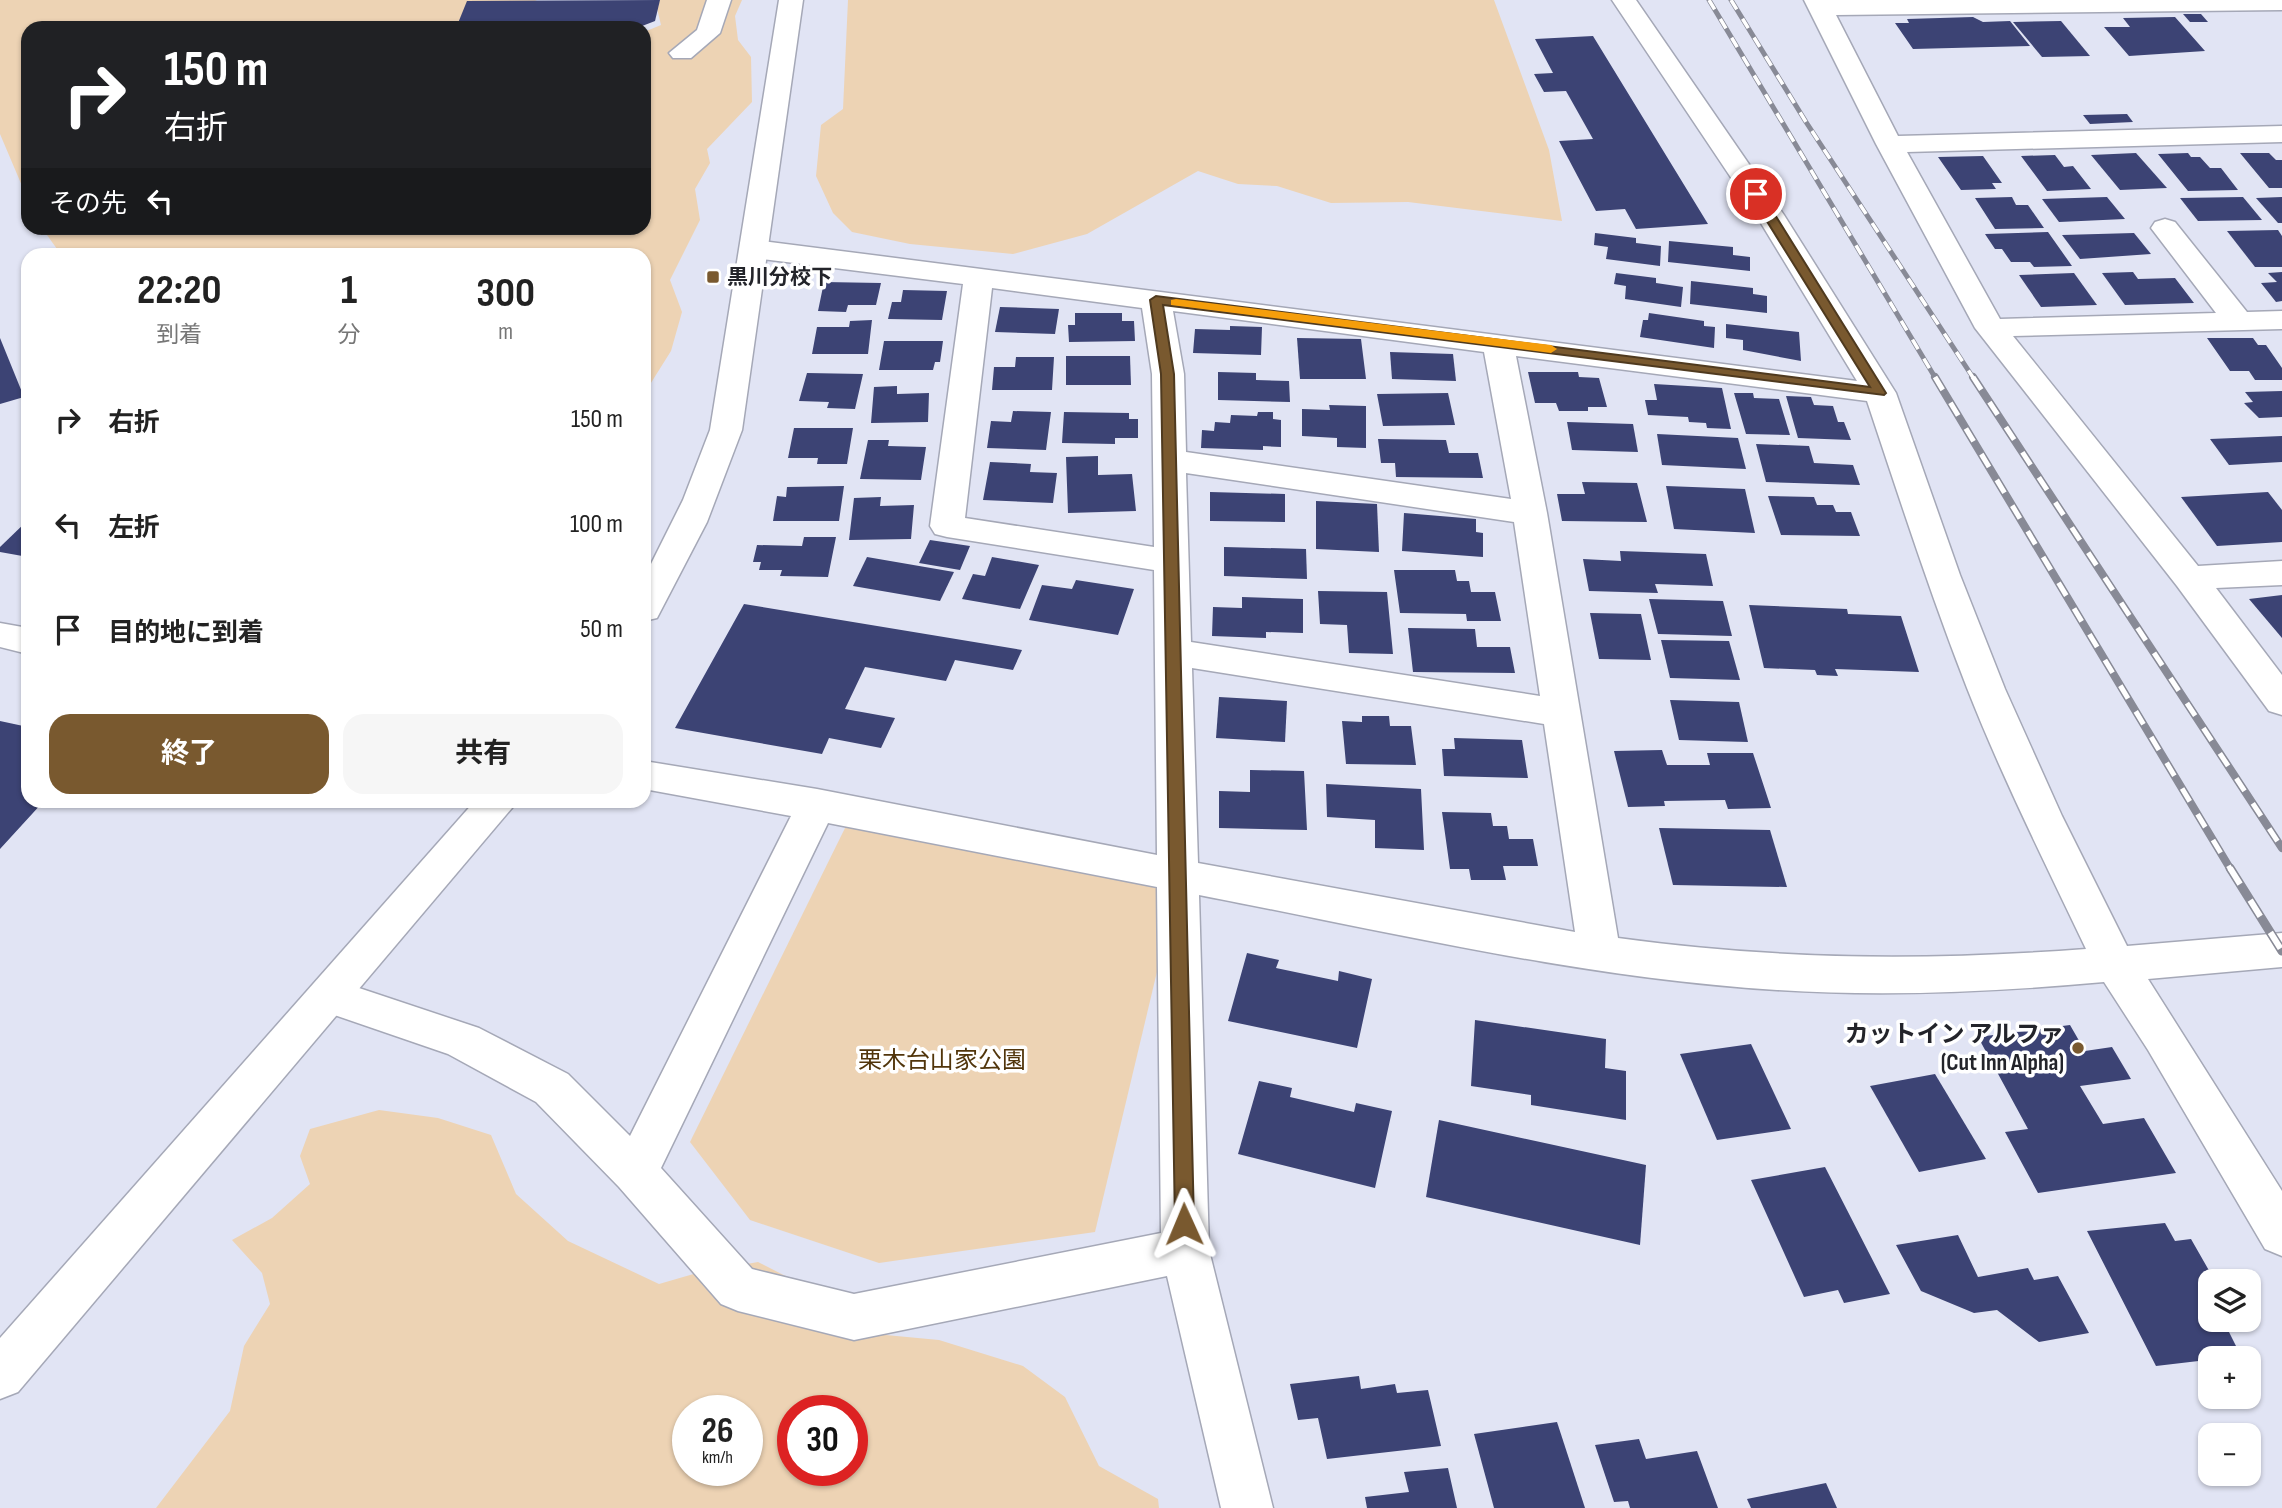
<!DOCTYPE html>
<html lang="ja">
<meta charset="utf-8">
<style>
body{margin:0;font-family:"Sofia Sans Condensed","Noto Sans JP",sans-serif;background:#f6f6f6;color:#222;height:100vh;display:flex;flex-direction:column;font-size:26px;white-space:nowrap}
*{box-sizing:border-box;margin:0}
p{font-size:23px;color:#767676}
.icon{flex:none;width:38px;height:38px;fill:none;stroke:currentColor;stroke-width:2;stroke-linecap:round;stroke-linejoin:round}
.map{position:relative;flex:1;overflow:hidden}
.side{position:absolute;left:21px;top:248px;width:630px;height:560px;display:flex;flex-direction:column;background:#fff;border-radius:21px;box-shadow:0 2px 5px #0004}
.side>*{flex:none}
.guide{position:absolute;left:21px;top:21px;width:630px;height:214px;border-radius:21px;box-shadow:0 2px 5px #0004;background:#202124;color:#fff;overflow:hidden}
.tools{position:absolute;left:2198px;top:1269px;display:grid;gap:14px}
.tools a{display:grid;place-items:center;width:63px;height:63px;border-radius:14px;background:#fff;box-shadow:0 2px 5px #0004;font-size:35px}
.speed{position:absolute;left:672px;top:1395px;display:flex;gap:14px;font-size:35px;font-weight:700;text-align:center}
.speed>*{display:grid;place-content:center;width:91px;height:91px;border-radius:50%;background:#fff;box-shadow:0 2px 5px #0004;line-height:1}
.speed small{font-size:18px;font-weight:400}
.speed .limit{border:10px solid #d22;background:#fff;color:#111}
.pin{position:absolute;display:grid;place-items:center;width:60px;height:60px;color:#fff;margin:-30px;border:4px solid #fff;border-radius:50%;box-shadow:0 2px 7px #0007}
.me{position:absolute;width:77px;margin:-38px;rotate:359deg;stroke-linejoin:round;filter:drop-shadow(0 0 5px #0008)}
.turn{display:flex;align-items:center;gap:24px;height:147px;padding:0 28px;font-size:32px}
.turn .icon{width:91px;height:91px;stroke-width:2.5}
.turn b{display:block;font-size:49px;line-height:60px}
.then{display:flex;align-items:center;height:66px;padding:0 28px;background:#0003;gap:14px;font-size:26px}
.eta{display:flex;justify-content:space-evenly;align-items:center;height:119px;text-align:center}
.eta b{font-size:42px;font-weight:700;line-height:49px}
.cta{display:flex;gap:14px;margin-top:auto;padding:14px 28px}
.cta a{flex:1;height:80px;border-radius:21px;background:#79592f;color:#fff;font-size:28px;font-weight:700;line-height:80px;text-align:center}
.cta a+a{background:#f6f6f6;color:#222}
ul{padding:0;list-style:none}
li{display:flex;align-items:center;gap:21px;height:105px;padding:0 28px}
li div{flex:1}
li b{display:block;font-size:26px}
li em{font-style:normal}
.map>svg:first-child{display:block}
.green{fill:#edd3b4;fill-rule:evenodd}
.building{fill:#3c4374}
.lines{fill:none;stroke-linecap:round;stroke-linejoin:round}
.minor-casing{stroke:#a5a8b7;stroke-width:3}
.major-casing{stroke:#a5a8b7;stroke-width:3}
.minor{fill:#fff;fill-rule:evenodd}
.major{fill:#fff;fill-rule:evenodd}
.rail-far2-casing{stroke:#888a96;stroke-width:5}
.rail-far1-casing{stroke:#888a96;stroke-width:8}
.rail-casing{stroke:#888a96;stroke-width:9}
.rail-far2{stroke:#fff;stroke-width:3.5;stroke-dasharray:11;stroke-linecap:butt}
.rail-far1{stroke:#fff;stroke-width:5;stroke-dasharray:15;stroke-linecap:butt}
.rail{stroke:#fff;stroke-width:6;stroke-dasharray:19;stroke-linecap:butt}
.route{fill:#79592f;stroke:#4f3a1f;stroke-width:2}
.slow{fill:#f59e0b}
.poi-dot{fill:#79592f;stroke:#fff;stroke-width:2.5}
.labels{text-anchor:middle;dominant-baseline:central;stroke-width:7;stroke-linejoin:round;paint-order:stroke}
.far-poi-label{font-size:21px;font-weight:bold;fill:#23242a;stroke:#fff;text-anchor:start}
.poi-label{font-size:24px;font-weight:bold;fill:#23242a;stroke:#fff;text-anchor:end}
.park-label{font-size:24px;fill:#51350b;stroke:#fff}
</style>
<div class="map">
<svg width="2282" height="1508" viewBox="0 0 2282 1508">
<rect width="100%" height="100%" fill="#e1e4f4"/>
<!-- green -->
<g class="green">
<path d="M0,0H537L527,5L511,28H28V200L0,134Z"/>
<path d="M655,0H742L735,16L738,40L751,57L752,102L707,149L710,163L695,189L700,220L670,280L682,312L671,351L644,394V256H62L42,228H644V32L661,25Z"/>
<path d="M848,0H1494L1549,150L1562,221L1408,202L1331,203L1277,186L1238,184L1198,171L1087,234L1013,254L910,244L852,232L833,213L816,176L821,125L843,109Z"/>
<path d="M847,824L1176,892L1095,1232L879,1263L750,1220L690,1142Z"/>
<path d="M379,1110L438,1118L491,1135L516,1194L568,1241L659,1284L697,1273L758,1262L815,1291L875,1334L939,1340L1023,1366L1065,1397L1099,1466L1158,1499L1159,1508H156L230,1411L244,1346L270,1304L262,1273L232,1240L272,1218L310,1184L300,1156L310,1129ZM688,1410H747V1470H688ZM793,1410H852V1470H793Z"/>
</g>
<!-- building -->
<g class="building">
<path d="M660,0L655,21L637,28H456L467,1Z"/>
<path d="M2183,14H2201L2208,22H2190Z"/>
<path d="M1973,17L1983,22L2010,21L2030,46L1913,49L1895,23H1909L1907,19Z"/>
<path d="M2175,17L2205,51L2129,56L2104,27H2130L2123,18Z"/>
<path d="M2061,21L2090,56L2042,57L2013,22Z"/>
<path d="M1593,36L1708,224L1636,229L1625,209L1596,211L1559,141L1593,139L1566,91L1544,92L1534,74L1553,73L1535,39Z"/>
<path d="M2127,114L2133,122L2090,124L2083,115Z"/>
<path d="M2136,153L2167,188L2120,190L2091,155Z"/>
<path d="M2188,153L2191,157H2200L2210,168H2221L2238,190L2188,191L2158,154Z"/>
<path d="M2240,153H2269L2276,160H2282V188H2269Z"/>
<path d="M2055,155L2064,167L2073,166L2091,189L2047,191L2021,156Z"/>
<path d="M1983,156L2002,183H1992L1996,189L1961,190L1938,157Z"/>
<path d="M2012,197L2016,205H2028L2044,228L1995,229L1975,198Z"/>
<path d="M2107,197L2125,219L2059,222L2042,199Z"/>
<path d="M2243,197L2262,220L2198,221L2180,198Z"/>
<path d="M2282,197V223H2278L2256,198Z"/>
<path d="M2278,230L2282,236V267H2255L2227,231Z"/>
<path d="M2048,232L2072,266L2034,267L2030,262H2011L2002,249H1995L1985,234Z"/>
<path d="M1595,233L1636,238V243L1661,246L1660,266L1606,259L1608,247L1594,245Z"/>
<path d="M2134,233L2151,254L2080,259L2062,235Z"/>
<path d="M1669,241L1733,247V255L1750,257V271L1668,262Z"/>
<path d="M2133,272L2138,279L2175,278L2194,303L2125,305L2102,273Z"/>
<path d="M2282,272V301L2276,302L2261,283L2277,282L2268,273Z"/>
<path d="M1616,273L1656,278V283L1683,287L1681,307L1625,299L1626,286L1614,284Z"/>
<path d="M2074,273L2097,305L2041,307L2019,275Z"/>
<path d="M1691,281L1753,288V294L1767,296V313L1690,304Z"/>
<path d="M824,282L881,283L876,305H848L846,312L818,311Z"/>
<path d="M903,290L947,291L942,320L888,319L892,302H901Z"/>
<path d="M1000,307L1059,309L1055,334L995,332Z"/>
<path d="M1075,313H1122V321H1134L1135,341L1069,342L1068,325H1075Z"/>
<path d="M1649,313L1704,321V326L1715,327L1714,348L1640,337L1643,320H1648Z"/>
<path d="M872,320L868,354H812L817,327H849L850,321Z"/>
<path d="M1726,324L1799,332L1801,361L1743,350V340L1726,338Z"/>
<path d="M1230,326L1262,327L1261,355L1193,353L1195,329L1230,330Z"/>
<path d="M0,338L24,397L0,404Z"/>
<path d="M1297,338L1361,339L1366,379H1300Z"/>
<path d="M2207,338H2253L2258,345H2266L2282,368V380H2255L2249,371H2230Z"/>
<path d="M884,341H943L940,362H935L933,370H879Z"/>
<path d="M1390,352L1453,354L1456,381L1392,379Z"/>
<path d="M1066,356H1130L1131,385H1066Z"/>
<path d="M1016,357H1054L1052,390H992L994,367H1015Z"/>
<path d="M1218,372L1256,373V380L1289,381L1290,402L1218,400Z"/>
<path d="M1528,372H1578L1579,377L1599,378L1607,407H1588V411H1559L1556,403H1535Z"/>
<path d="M807,373L863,374L855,409L827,408L829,402L799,401Z"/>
<path d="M1654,384L1722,388L1731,429L1707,428L1706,423L1689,422L1688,417L1648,415L1645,400H1657Z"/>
<path d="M897,386V394L929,393L928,422L871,423L874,387Z"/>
<path d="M2282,391V417L2259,418L2244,403L2253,402L2245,392Z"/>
<path d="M1448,393L1455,425L1383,426L1377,394Z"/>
<path d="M1734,393H1753L1754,398L1779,399L1790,435L1746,434Z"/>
<path d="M1786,396L1811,397L1814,405L1833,406L1838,422H1844L1851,440L1798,438Z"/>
<path d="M1329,405L1366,406V448L1337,447V438L1302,436V409L1330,410Z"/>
<path d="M1013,411L1051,412L1046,450L987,448L991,421L1011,422Z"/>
<path d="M1064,412L1129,413V419H1138V438H1115V444L1062,443Z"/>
<path d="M1258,412H1273V419L1281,420V447L1263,446V450L1201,448L1202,430L1214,431L1215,422L1230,423L1231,415L1257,416Z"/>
<path d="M1567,422L1633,424L1638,452L1572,450Z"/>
<path d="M794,428H853L847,464H817L818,458H788Z"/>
<path d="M1657,434L1738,438L1746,469L1662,465Z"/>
<path d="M2282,436V462L2229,465L2210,439Z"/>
<path d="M1378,439L1446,440L1449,453H1478L1483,478L1396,477L1395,463H1381Z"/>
<path d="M868,440H889L888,446L926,447L921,480L860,479Z"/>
<path d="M1756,444L1809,446L1814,463L1853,465L1860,485L1766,482Z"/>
<path d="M1098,456V475L1132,474L1136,511L1068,513L1066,457Z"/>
<path d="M990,462L1031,464L1030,472L1057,473L1053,503L983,500Z"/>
<path d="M1582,482L1637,483L1647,522L1562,521L1557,494H1585Z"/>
<path d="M844,486L839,521H773L777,496L786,497L787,487Z"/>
<path d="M1666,486L1745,489L1755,533L1674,529Z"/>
<path d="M1210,492L1285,494V522L1210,521Z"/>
<path d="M2268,492L2282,510V542L2217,546L2181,497Z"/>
<path d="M1768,496L1814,497L1817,505H1833L1836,512H1851L1860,536L1781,535Z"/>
<path d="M881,497L880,506L914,505L911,539L849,540L854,498Z"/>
<path d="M1316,501L1377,504L1379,552L1316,549Z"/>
<path d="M1404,513L1476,519V532L1483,533V557L1402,551Z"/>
<path d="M28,520V557L0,552V547Z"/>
<path d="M804,537H836L828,577L780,576L782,570H759L761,562H753L757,545L802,546Z"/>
<path d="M930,540L970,546L960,570L919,563Z"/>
<path d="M1224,547L1306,549L1307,579L1224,576Z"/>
<path d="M1620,551L1706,554L1713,586L1655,584L1658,593L1589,591L1583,559L1621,561Z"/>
<path d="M867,557L954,572L940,601L853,586Z"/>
<path d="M992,557L1039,565L1020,609L962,599L973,574L985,576Z"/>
<path d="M1394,570H1455L1457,581H1469L1471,592H1495L1501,621H1467L1466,614L1400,613Z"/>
<path d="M1076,580L1134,589L1118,635L1029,620L1042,585L1072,589Z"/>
<path d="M1318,591L1387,592L1393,654L1349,653L1347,625L1320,624Z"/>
<path d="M2282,595V638L2249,599Z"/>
<path d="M1242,597L1303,599V633L1266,632V638L1212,636L1213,607L1242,608Z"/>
<path d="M1649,599L1723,601L1732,636L1658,634Z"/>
<path d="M744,604L1022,650L1013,670L955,660L946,681L865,667L845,709L895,718L881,748L829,738L822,754L675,728Z"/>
<path d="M1749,605L1847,609L1848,614L1901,616L1919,672L1835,669L1838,676L1817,675L1815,670L1764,668Z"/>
<path d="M1590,613L1641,614L1651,660L1599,659Z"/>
<path d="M1408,628L1475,629L1477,647H1510L1515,673L1413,672Z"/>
<path d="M1661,640L1729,641L1740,680L1670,678Z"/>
<path d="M1219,697L1287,701L1285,742L1216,738Z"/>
<path d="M1670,700L1739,702L1748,742L1679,740Z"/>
<path d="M1362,716H1389L1390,726H1411L1416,765L1346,764L1342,721L1362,722Z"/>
<path d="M0,721L28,727V802H43L0,849Z"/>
<path d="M1454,738L1522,740L1528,778L1444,776L1442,749H1455Z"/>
<path d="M1662,750L1667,765H1710L1707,753H1753L1771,808L1728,809L1725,800L1664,801L1665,806L1628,807L1614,751Z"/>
<path d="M1250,770L1304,771L1307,830L1219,828V791L1250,792Z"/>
<path d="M1326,784L1421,789L1424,850L1375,848V820L1327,817Z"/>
<path d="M1442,812L1491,813L1493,826H1507L1509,839H1533L1538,866H1503L1506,880H1471L1469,869H1450Z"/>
<path d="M1659,828L1770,830L1787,887L1673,885Z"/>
<path d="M1247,953L1279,960L1276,968L1338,981L1339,971L1372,979L1357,1048L1228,1021Z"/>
<path d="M1475,1020L1606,1039L1605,1068L1626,1071V1120L1531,1105V1095L1471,1086Z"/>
<path d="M2070,1025L2085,1051L2112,1047L2131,1079L2080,1086L2103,1124L2144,1118L2176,1173L2038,1193L2005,1132L2028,1129L1978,1037Z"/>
<path d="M1751,1044L1791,1129L1717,1140L1680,1054Z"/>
<path d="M1935,1074L1986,1159L1919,1172L1870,1086Z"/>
<path d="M1259,1081L1292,1088L1290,1097L1354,1112L1356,1103L1392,1111L1375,1188L1238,1154Z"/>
<path d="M1439,1120L1646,1165L1640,1245L1426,1197Z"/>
<path d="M1825,1167L1890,1294L1844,1303L1838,1290L1804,1297L1751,1180Z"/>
<path d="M2165,1223L2175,1241L2191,1239L2215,1281H2210V1320H2237L2239,1324L2226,1326L2241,1356L2156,1366L2087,1231Z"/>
<path d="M1958,1235L1978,1277L2028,1268L2034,1280L2058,1276L2089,1333L2039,1342L1997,1310L1974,1313L1921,1291L1896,1245Z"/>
<path d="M1359,1376L1361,1389L1395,1384L1397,1393L1428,1390L1441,1446L1327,1459L1318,1418L1298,1420L1290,1384Z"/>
<path d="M1557,1422L1585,1508H1494L1474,1434Z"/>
<path d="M1639,1439L1646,1459L1697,1451L1718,1508H1630L1628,1501L1614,1502L1595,1445Z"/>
<path d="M1448,1468L1457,1508H1367L1365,1497L1409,1492L1404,1472Z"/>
<path d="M1826,1483L1837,1508H1751L1747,1499Z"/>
</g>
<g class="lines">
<!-- minor casing -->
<g class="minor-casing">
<g id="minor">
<path d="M707,0H731L720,33L691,58H673L669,53L697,30Z"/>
<path d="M1612,0H1636L1784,215L1896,393L1960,575L2005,689L2062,816L2127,946L2282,933V967L2148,979L2282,1191V1256L2265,1249L2148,1050L2104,982C1995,992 1886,997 1777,990C1582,978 1390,932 1199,895L1209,1250L1273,1508H1221L1167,1276L854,1340L738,1311L721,1304L619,1187L536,1102L448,1054L314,1008L307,996L314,984L329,978L479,1028L568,1074L630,1136L791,816L644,789V761L817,789L1157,855L1154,570L947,537L935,534L930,526L963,284L755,258L745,255L741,249L745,243L755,240L1857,381L1756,215ZM992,288L1142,308L1152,374L1154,547L965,518ZM1173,311L1484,352L1511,499L1186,452L1184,374ZM1516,356L1867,401C1899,497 1930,593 1967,688C2002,777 2045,863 2086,949C1923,961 1780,960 1618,938L1547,513ZM1186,473L1514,522L1540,696L1191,642ZM1192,668L1544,724L1575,932L1198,863ZM828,823L1157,887L1161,1233L854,1294L752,1269L661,1168Z"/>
<path d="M1804,0H2282V10L1836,15L1898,136L2282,126V142L1907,152L2000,319L2216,313L2151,228L2155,222L2165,219L2175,222L2247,312L2282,311V329L2013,336L2198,566L2282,561V585L2216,588L2282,675V715L2269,711L2177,586L1975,328L1876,144Z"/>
<path d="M0,623L28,628V654L0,647Z"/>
</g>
</g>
<!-- major casing -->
<g class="major-casing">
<g id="major">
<path d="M779,0H803L742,430L707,522L657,618L644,621V578L683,500L710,430Z"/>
<path d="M474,802H517L18,1392L0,1399V1338Z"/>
</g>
</g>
<!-- minor -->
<use href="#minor" class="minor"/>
<!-- major -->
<use href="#major" class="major"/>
<!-- rail-far2 casing -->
<g class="rail-far2-casing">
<g id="rail-far2">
<path d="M1709,0L1936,379"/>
<path d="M1731,0L1806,122L1974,379"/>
</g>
</g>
<!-- rail-far1 casing -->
<g class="rail-far1-casing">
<g id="rail-far1">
<path d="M1935,377L2231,870"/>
<path d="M1973,377L2282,848"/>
</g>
</g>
<!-- rail casing -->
<g class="rail-casing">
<path id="rail" d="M2230,868L2282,951"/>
</g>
<!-- rail-far2 -->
<use href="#rail-far2" class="rail-far2"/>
<!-- rail-far1 -->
<use href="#rail-far1" class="rail-far1"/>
<!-- rail -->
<use href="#rail" class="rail"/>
</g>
<!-- route -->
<path class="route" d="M1756,190L1762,194L1886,393L1884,395L1163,305L1174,374L1194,1224L1191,1230L1184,1232L1177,1230L1175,1224L1161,374L1150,300L1156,296L1870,387L1750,194Z"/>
<!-- slow -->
<path class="slow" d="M1176,299L1551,345L1557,349L1551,353L1171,305V300Z"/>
<!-- markers -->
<g class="poi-dot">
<rect x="706" y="270" width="14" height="14" rx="3.5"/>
<circle cx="2078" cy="1048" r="7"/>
</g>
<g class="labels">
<!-- far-poi labels -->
<g class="far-poi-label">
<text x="727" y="277">黒川分校下</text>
</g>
<!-- poi labels -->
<g class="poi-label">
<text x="2064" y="1034">カットイン アルファ<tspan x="2064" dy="28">(Cut Inn Alpha)</tspan></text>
</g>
<!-- park labels -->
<g class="park-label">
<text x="942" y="1060">栗木台山家公園</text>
</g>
</g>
</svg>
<div class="tools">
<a><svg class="icon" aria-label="layers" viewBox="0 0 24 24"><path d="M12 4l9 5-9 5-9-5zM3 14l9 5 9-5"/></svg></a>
<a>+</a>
<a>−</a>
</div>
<div class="speed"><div>26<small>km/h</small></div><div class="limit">30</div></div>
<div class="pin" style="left:1756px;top:194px;background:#d93025"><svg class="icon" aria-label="arrive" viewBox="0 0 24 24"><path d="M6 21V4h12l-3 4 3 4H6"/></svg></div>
<svg class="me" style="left:1184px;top:1224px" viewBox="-20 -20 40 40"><path d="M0-17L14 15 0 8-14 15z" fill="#79592f" stroke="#fff" stroke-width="4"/></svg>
<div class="guide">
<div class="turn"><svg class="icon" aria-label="right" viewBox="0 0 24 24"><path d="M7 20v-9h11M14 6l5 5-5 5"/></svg><div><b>150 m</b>右折</div></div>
<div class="then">その先<svg class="icon" aria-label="left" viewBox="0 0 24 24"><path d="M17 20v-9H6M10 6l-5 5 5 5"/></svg></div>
</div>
<section class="side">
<div class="eta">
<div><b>22:20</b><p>到着</p></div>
<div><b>1</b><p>分</p></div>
<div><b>300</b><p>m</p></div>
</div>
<ul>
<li><svg class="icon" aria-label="right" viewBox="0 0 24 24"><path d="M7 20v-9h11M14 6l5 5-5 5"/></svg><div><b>右折</b></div><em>150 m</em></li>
<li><svg class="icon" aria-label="left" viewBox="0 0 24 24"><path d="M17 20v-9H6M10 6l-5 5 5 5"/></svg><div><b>左折</b></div><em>100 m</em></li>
<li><svg class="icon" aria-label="arrive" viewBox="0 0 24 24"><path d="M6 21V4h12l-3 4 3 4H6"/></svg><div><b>目的地に到着</b></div><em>50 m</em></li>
</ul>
<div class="cta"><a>終了</a><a>共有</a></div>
</section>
</div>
